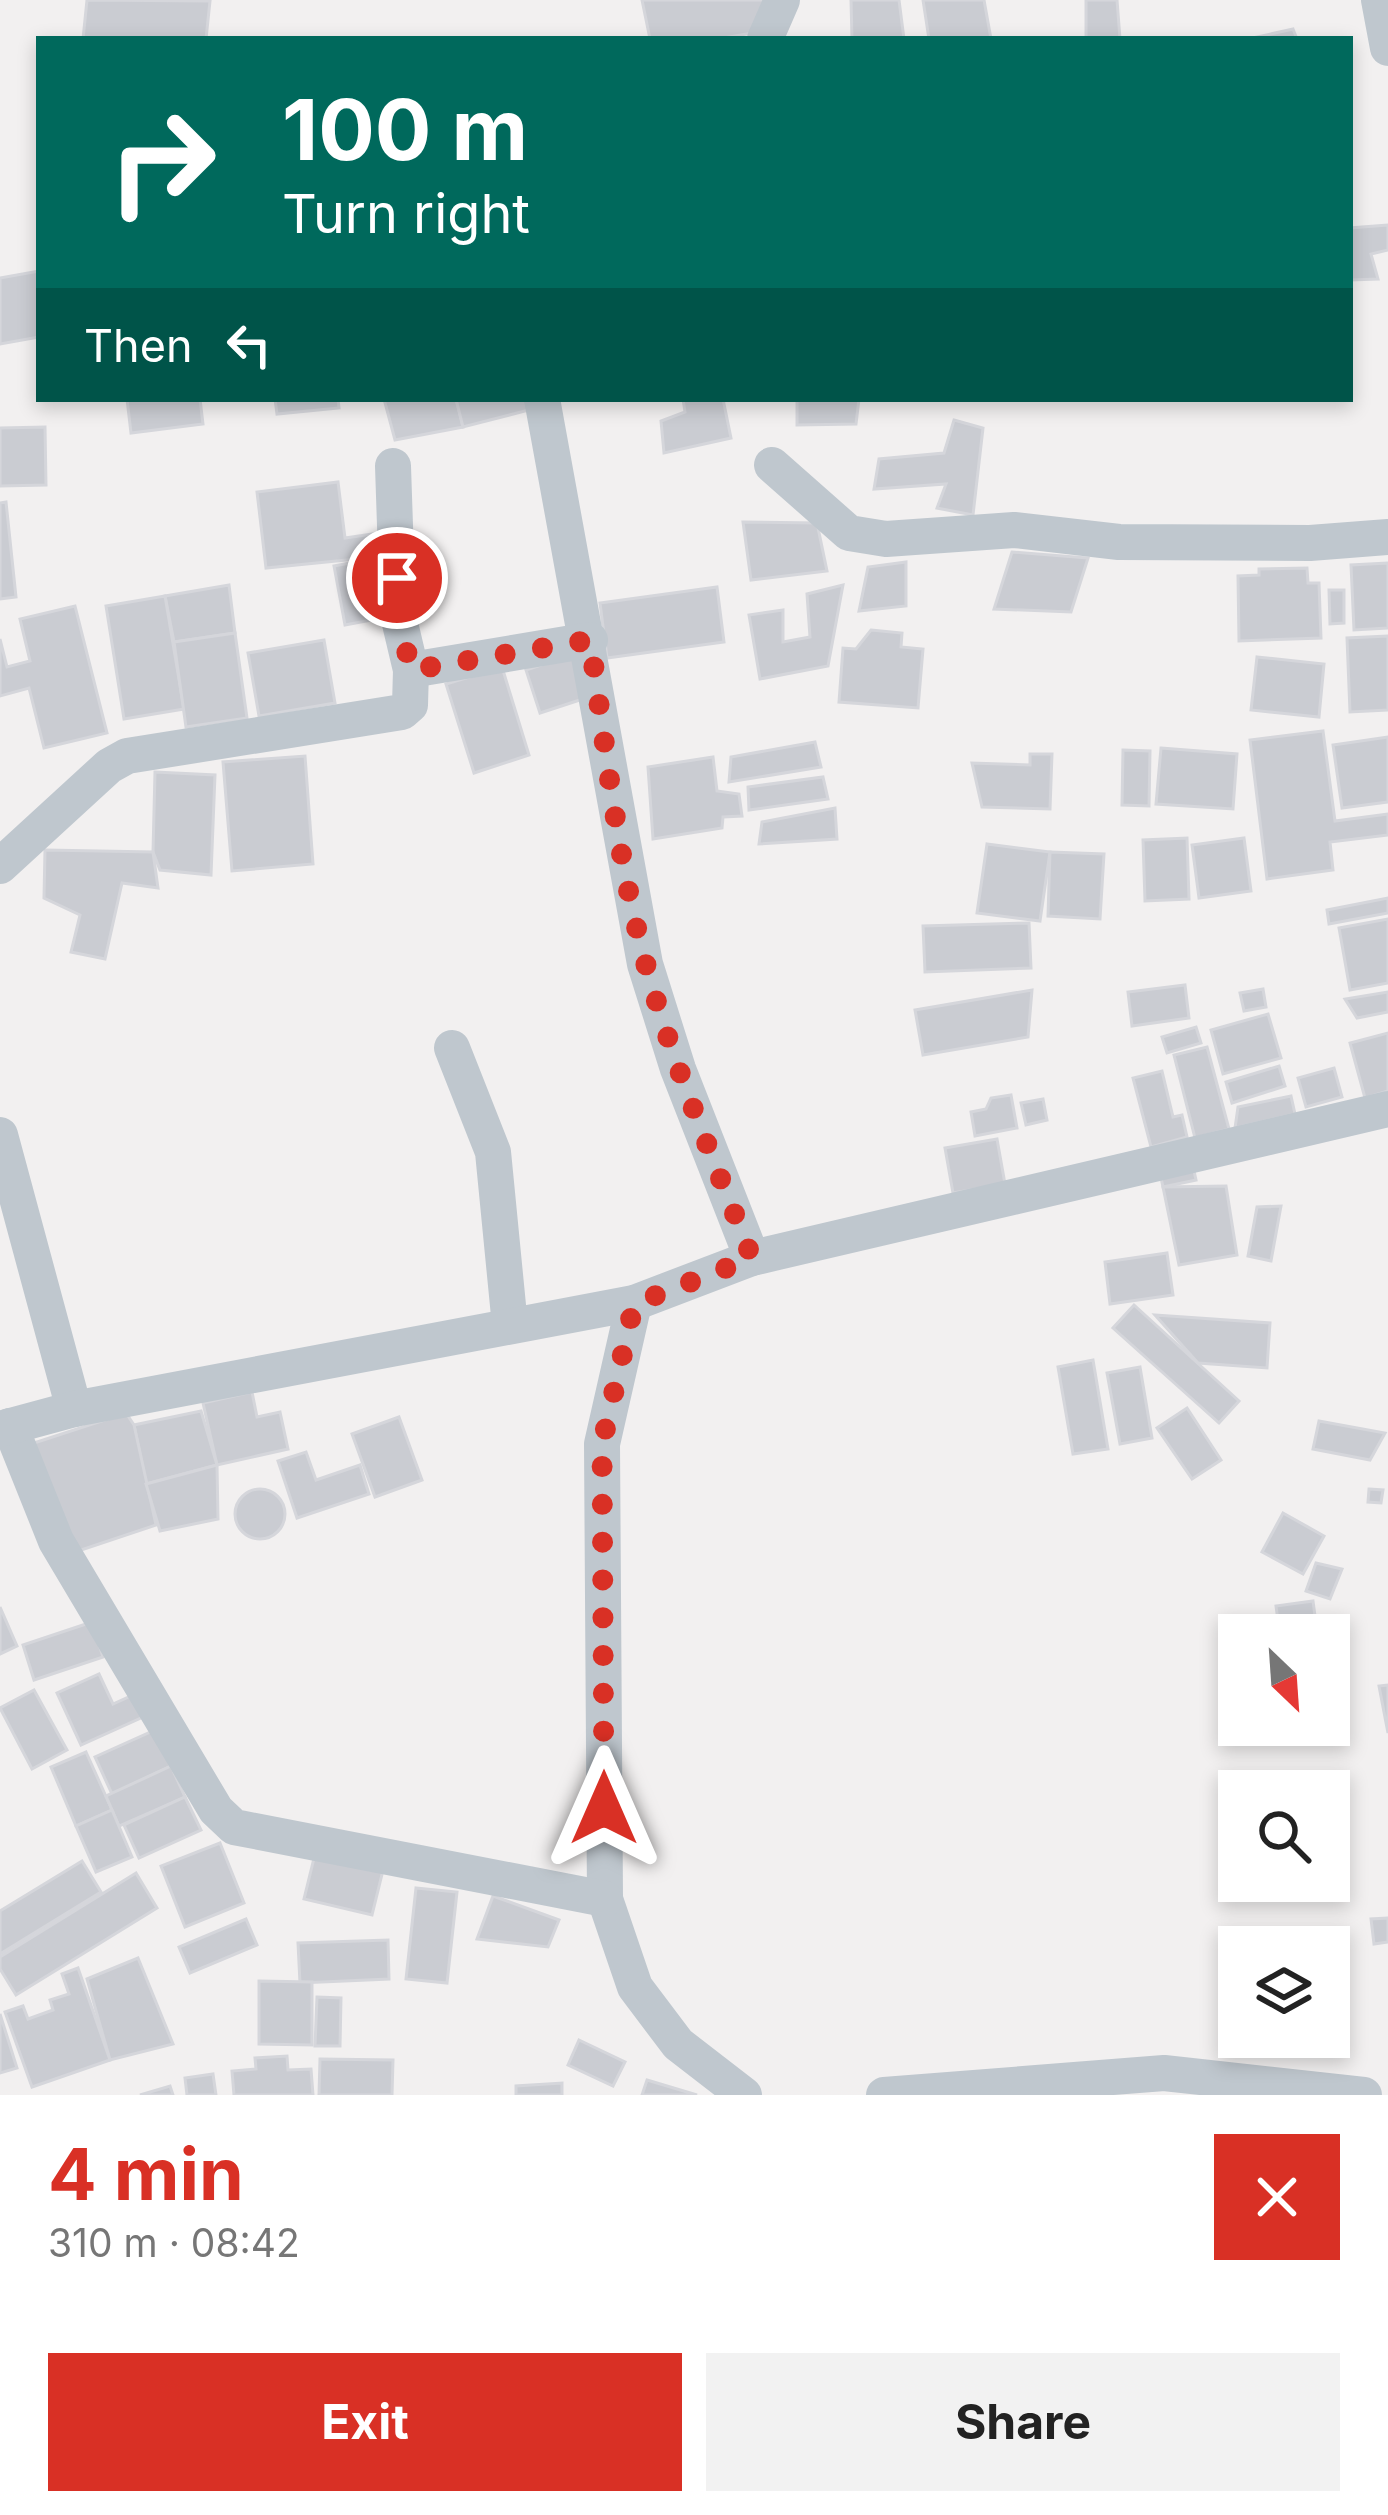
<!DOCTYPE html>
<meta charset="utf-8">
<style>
body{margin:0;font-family:Inter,sans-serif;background:#f2f2f2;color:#222;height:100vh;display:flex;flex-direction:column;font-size:45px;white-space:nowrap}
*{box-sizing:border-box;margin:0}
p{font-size:39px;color:#767676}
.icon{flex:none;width:66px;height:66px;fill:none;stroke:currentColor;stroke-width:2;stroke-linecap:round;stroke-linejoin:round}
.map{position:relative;height:2095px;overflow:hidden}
.panel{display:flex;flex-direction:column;background:#fff;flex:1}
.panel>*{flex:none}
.banner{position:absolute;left:36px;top:36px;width:1317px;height:366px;border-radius:0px;box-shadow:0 6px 18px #0003;background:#00695c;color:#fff;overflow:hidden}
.needle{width:78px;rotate:155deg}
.fabs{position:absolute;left:1218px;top:1614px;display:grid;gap:24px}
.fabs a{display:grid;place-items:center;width:132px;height:132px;border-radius:0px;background:#fff;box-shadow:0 6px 18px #0003;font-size:60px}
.pin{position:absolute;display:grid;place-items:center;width:102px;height:102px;color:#fff;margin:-51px;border:6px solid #fff;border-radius:50%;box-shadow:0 3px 12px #0007}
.me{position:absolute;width:132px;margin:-66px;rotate:0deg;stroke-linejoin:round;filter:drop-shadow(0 0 9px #0008)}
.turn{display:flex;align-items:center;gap:42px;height:252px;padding:0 48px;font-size:54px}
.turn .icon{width:156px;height:156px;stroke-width:2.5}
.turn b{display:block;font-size:84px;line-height:102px}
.then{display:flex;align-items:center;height:114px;padding:0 48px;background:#0003;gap:24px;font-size:45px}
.round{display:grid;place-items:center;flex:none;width:126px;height:126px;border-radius:0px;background:#f2f2f2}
.headline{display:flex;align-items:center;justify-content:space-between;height:204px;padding:0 48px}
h1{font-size:72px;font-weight:700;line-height:90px;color:#d93025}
.button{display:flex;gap:24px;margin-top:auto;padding:24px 48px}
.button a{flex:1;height:138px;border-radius:0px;background:#d93025;color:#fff;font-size:48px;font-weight:700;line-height:138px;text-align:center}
.button a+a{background:#f2f2f2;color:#222}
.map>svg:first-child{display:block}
.building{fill:#caccd2;stroke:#d5d6db;stroke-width:3}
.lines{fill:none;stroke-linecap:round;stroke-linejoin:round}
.minor{stroke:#bfc7ce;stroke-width:36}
.route{stroke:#d93025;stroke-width:21;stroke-dasharray:0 37.8}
</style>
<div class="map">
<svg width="1388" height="2095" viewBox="0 0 1388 2095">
<rect width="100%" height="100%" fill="#f2f0f0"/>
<!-- building -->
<g class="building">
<path d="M87,0L210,1L206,39H83Z"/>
<path d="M642,0H769L758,32L718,39H650Z"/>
<path d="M851,0H899L904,39H852Z"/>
<path d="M923,0H984L991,39H929Z"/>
<path d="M1086,0H1117L1120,39H1086Z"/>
<path d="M1293,29L1297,39H1248Z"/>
<path d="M1388,225V250L1371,254L1378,279L1350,280V228Z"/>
<path d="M39,271V337L0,344V278Z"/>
<path d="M127,399H200L203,424L131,433Z"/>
<path d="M275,399H338L339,408L277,414Z"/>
<path d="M384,399H456L463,427L395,440Z"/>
<path d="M456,399H526L529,410L463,427Z"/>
<path d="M683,399H723L731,438L664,453L661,421L685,412Z"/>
<path d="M797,399H859L856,424L797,425Z"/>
<path d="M954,420L983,428L973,515L937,508L946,484L874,489L879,459L944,453Z"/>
<path d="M45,427L46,485L0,486V428Z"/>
<path d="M338,482L345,538L386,532L387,556L266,568L257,492Z"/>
<path d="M6,502L16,597L0,599V503Z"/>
<path d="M743,522L817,523L827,571L751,580Z"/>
<path d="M1012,552L1088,558L1071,612L994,609Z"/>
<path d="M387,556L398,615L345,625L334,566Z"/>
<path d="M906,562V606L859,611L868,567Z"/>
<path d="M1388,563V628L1354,630L1351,565Z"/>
<path d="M1307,568L1308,583H1319L1321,638L1239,641L1238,576L1259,575V569Z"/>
<path d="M229,585L235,633L174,642L165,596Z"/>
<path d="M843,585L828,666L760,679L749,615L783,610V642L810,637L807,594Z"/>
<path d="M717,587L724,642L607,658L600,603Z"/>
<path d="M1329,590H1344V623L1330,624Z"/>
<path d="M165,596L184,709L124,719L106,606Z"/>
<path d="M75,606L107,733L44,748L29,688L0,696V639L7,667L30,661L20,619Z"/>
<path d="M871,630L902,633L901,647L923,649L918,708L839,702L843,648L856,649Z"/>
<path d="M235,633L247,718L186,727L174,642Z"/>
<path d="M1388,636V710L1350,712L1347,638Z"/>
<path d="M324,640L335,703L259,716L248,653Z"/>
<path d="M574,654L589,697L540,713L526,670Z"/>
<path d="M1257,657L1324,664L1319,717L1251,710Z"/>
<path d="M502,667L529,755L474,773L446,684Z"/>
<path d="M1323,731L1335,821L1388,814V835L1330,842L1333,870L1267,879L1250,740Z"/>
<path d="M1388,737V802L1342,808L1333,745Z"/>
<path d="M815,742L821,767L729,782L731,757Z"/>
<path d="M1161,748L1237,754L1233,809L1156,804Z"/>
<path d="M1123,750L1150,751L1149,806L1122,805Z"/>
<path d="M1030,754H1052L1050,809L982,807L972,763L1030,765Z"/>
<path d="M305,756L313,864L232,871L223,762Z"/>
<path d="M713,757L717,791L739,794L742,816L723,817L722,828L653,839L648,767Z"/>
<path d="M155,772L215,775L211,875L160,870L153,852Z"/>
<path d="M823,777L828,799L749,810L748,787Z"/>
<path d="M835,808L837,839L759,844L762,822Z"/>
<path d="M1187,838L1189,899L1145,901L1143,840Z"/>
<path d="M1244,838L1251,891L1199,898L1192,845Z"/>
<path d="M987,844L1050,852L1040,921L977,913Z"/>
<path d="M45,850L153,852L158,888L122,883L105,959L71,952L80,915L44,898Z"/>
<path d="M1050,852L1104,854L1100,919L1048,916Z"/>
<path d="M1388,898V913L1329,924L1327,910Z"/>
<path d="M1388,919V983L1350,990L1339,928Z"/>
<path d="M1029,923L1031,968L925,972L923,926Z"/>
<path d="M1185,985L1189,1018L1132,1026L1128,992Z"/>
<path d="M1263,989L1266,1007L1244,1011L1240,993Z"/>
<path d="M1032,990L1028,1037L923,1055L915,1010Z"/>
<path d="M1388,992V1012L1357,1018L1345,999Z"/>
<path d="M1268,1014L1281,1058L1223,1074L1211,1030Z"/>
<path d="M1196,1027L1201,1043L1167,1053L1162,1037Z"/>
<path d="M1388,1033V1091L1365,1098L1350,1043Z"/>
<path d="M1207,1047L1229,1129L1195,1138L1174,1055Z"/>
<path d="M1279,1066L1285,1086L1232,1103L1226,1082Z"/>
<path d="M1334,1068L1342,1097L1306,1107L1298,1078Z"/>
<path d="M1162,1071L1173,1117L1182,1115L1187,1137L1151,1147L1133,1078Z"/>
<path d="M1011,1095L1017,1128L975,1136L971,1112L986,1109L991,1098Z"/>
<path d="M1291,1096L1295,1114L1235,1128L1238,1107Z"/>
<path d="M1043,1099L1047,1120L1026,1125L1021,1103Z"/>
<path d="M997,1139L1005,1184L953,1193L945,1148Z"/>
<path d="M1193,1166L1196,1180L1163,1187L1160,1173Z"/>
<path d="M1226,1186L1237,1255L1179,1265L1163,1187Z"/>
<path d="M1281,1206L1271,1261L1248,1256L1257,1207Z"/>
<path d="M1167,1253L1173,1295L1110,1304L1105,1262Z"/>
<path d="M1134,1305L1239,1401L1219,1423L1113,1328Z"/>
<path d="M1155,1315L1270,1323L1267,1368L1198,1363Z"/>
<path d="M1093,1360L1108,1449L1073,1454L1058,1367Z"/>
<path d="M1140,1367L1152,1438L1120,1444L1107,1373Z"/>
<path d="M252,1392L257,1417L280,1412L288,1449L217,1465L203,1403Z"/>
<path d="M1187,1408L1221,1460L1192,1479L1157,1428Z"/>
<path d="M201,1411L217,1465L146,1484L134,1425Z"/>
<path d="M126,1413L134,1425L156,1525L69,1554L34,1443Z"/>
<path d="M399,1417L422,1480L375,1497L352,1434Z"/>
<path d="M1319,1421L1385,1433L1370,1460L1313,1449Z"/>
<path d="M306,1452L316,1480L360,1465L369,1494L297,1518L278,1461Z"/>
<path d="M217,1465L218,1519L160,1531L146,1484Z"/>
<path d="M1369,1489L1383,1490L1381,1503L1368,1502Z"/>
<circle cx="260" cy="1514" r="25"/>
<path d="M1283,1513L1324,1536L1303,1574L1262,1552Z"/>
<path d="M1316,1563L1342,1569L1330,1599L1306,1591Z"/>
<path d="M1313,1601L1317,1631L1280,1635L1276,1606Z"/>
<path d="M0,1607L17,1646L0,1654Z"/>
<path d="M92,1622L103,1657L34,1680L23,1645Z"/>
<path d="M99,1674L113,1704L133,1695L143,1717L81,1745L57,1693Z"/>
<path d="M1388,1685V1733L1379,1686Z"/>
<path d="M34,1690L67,1750L32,1769L0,1708Z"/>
<path d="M155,1730L171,1766L112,1794L95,1757Z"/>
<path d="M86,1752L112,1810L76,1826L51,1767Z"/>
<path d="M171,1766L185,1797L119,1826L106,1796Z"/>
<path d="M185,1797L201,1830L139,1858L124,1825Z"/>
<path d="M112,1810L132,1857L96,1872L76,1826Z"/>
<path d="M220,1843L244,1903L185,1927L161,1866Z"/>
<path d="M316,1850L384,1866L372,1915L304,1899Z"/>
<path d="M82,1861L101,1892L0,1954V1911Z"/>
<path d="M136,1873L157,1908L16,1995L0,1969V1957Z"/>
<path d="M416,1888L457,1892L447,1983L406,1979Z"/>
<path d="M493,1896L559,1920L548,1947L477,1939Z"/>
<path d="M1388,1918V1942L1374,1944L1371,1919Z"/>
<path d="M246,1919L257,1945L190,1973L179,1947Z"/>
<path d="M388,1940L389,1979L300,1983L298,1943Z"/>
<path d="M138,1958L173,2044L110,2060L87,1979Z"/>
<path d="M78,1968L110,2060L32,2087L5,2012L23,2006L28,2019L53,2010L50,2000L69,1994L62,1974Z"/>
<path d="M259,1981L312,1982V2045L259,2044Z"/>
<path d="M317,1997L341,1998L340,2046H315Z"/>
<path d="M0,2014L17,2068L0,2073Z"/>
<path d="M579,2040L625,2062L613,2086L568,2065Z"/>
<path d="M287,2056L288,2070L311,2069L313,2095H234L232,2071L256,2069L255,2058Z"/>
<path d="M320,2059L393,2060L392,2095H319Z"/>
<path d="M213,2074L216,2095H187L185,2078Z"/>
<path d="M647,2080L697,2095H642Z"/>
<path d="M562,2083V2095H516V2086Z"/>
<path d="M170,2086L173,2095H140Z"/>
</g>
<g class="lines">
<!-- minor -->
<g class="minor">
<path d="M1379,0L1388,48"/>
<path d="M765,39L782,0"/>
<path d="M542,399L645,964L678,1069L752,1258"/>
<path d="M772,465L849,533L886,539L1014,530L1119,542L1310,543L1388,537"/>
<path d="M411,670L590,640"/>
<path d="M0,866L109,766L127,756L402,712L410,705L411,670L398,615L393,466"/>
<path d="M452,1048L493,1152L510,1326"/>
<path d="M0,1135L74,1409"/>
<path d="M634,1303L602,1444L605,1899L635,1987L678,2044L744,2095"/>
<path d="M10,1426L56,1541L216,1810L234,1827L605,1899"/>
<path d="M0,1429L74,1409L634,1303L752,1258L1388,1109"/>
<path d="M884,2095L1164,2073L1364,2095"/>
</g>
</g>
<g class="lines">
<!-- route -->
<path class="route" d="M397,578L398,615L411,670L590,640C606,748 617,859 646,965C673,1065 714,1161 752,1258L634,1304L602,1444L604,1808"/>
</g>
</svg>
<div class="fabs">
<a><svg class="needle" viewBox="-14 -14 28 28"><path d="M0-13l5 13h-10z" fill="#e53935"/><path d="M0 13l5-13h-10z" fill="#767676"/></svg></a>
<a><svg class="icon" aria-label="search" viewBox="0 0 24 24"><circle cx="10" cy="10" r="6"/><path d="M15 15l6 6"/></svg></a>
<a><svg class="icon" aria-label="layers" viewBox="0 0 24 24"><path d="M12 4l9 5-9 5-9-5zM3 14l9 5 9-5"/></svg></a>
</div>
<div class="pin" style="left:397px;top:578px;background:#d93025"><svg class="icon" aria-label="arrive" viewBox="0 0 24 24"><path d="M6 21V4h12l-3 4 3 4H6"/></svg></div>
<svg class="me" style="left:604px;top:1808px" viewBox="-20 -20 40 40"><path d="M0-17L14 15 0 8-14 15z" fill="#d93025" stroke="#fff" stroke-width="4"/></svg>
<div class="banner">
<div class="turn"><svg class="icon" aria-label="right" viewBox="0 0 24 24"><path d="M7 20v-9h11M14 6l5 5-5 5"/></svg><div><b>100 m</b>Turn right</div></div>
<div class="then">Then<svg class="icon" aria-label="left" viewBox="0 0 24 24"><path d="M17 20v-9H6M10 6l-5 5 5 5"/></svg></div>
</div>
</div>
<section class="panel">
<div class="headline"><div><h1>4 min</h1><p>310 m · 08:42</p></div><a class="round" style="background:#d93025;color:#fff"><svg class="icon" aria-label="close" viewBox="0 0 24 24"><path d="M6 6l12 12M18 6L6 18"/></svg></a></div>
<div class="button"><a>Exit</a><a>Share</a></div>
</section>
